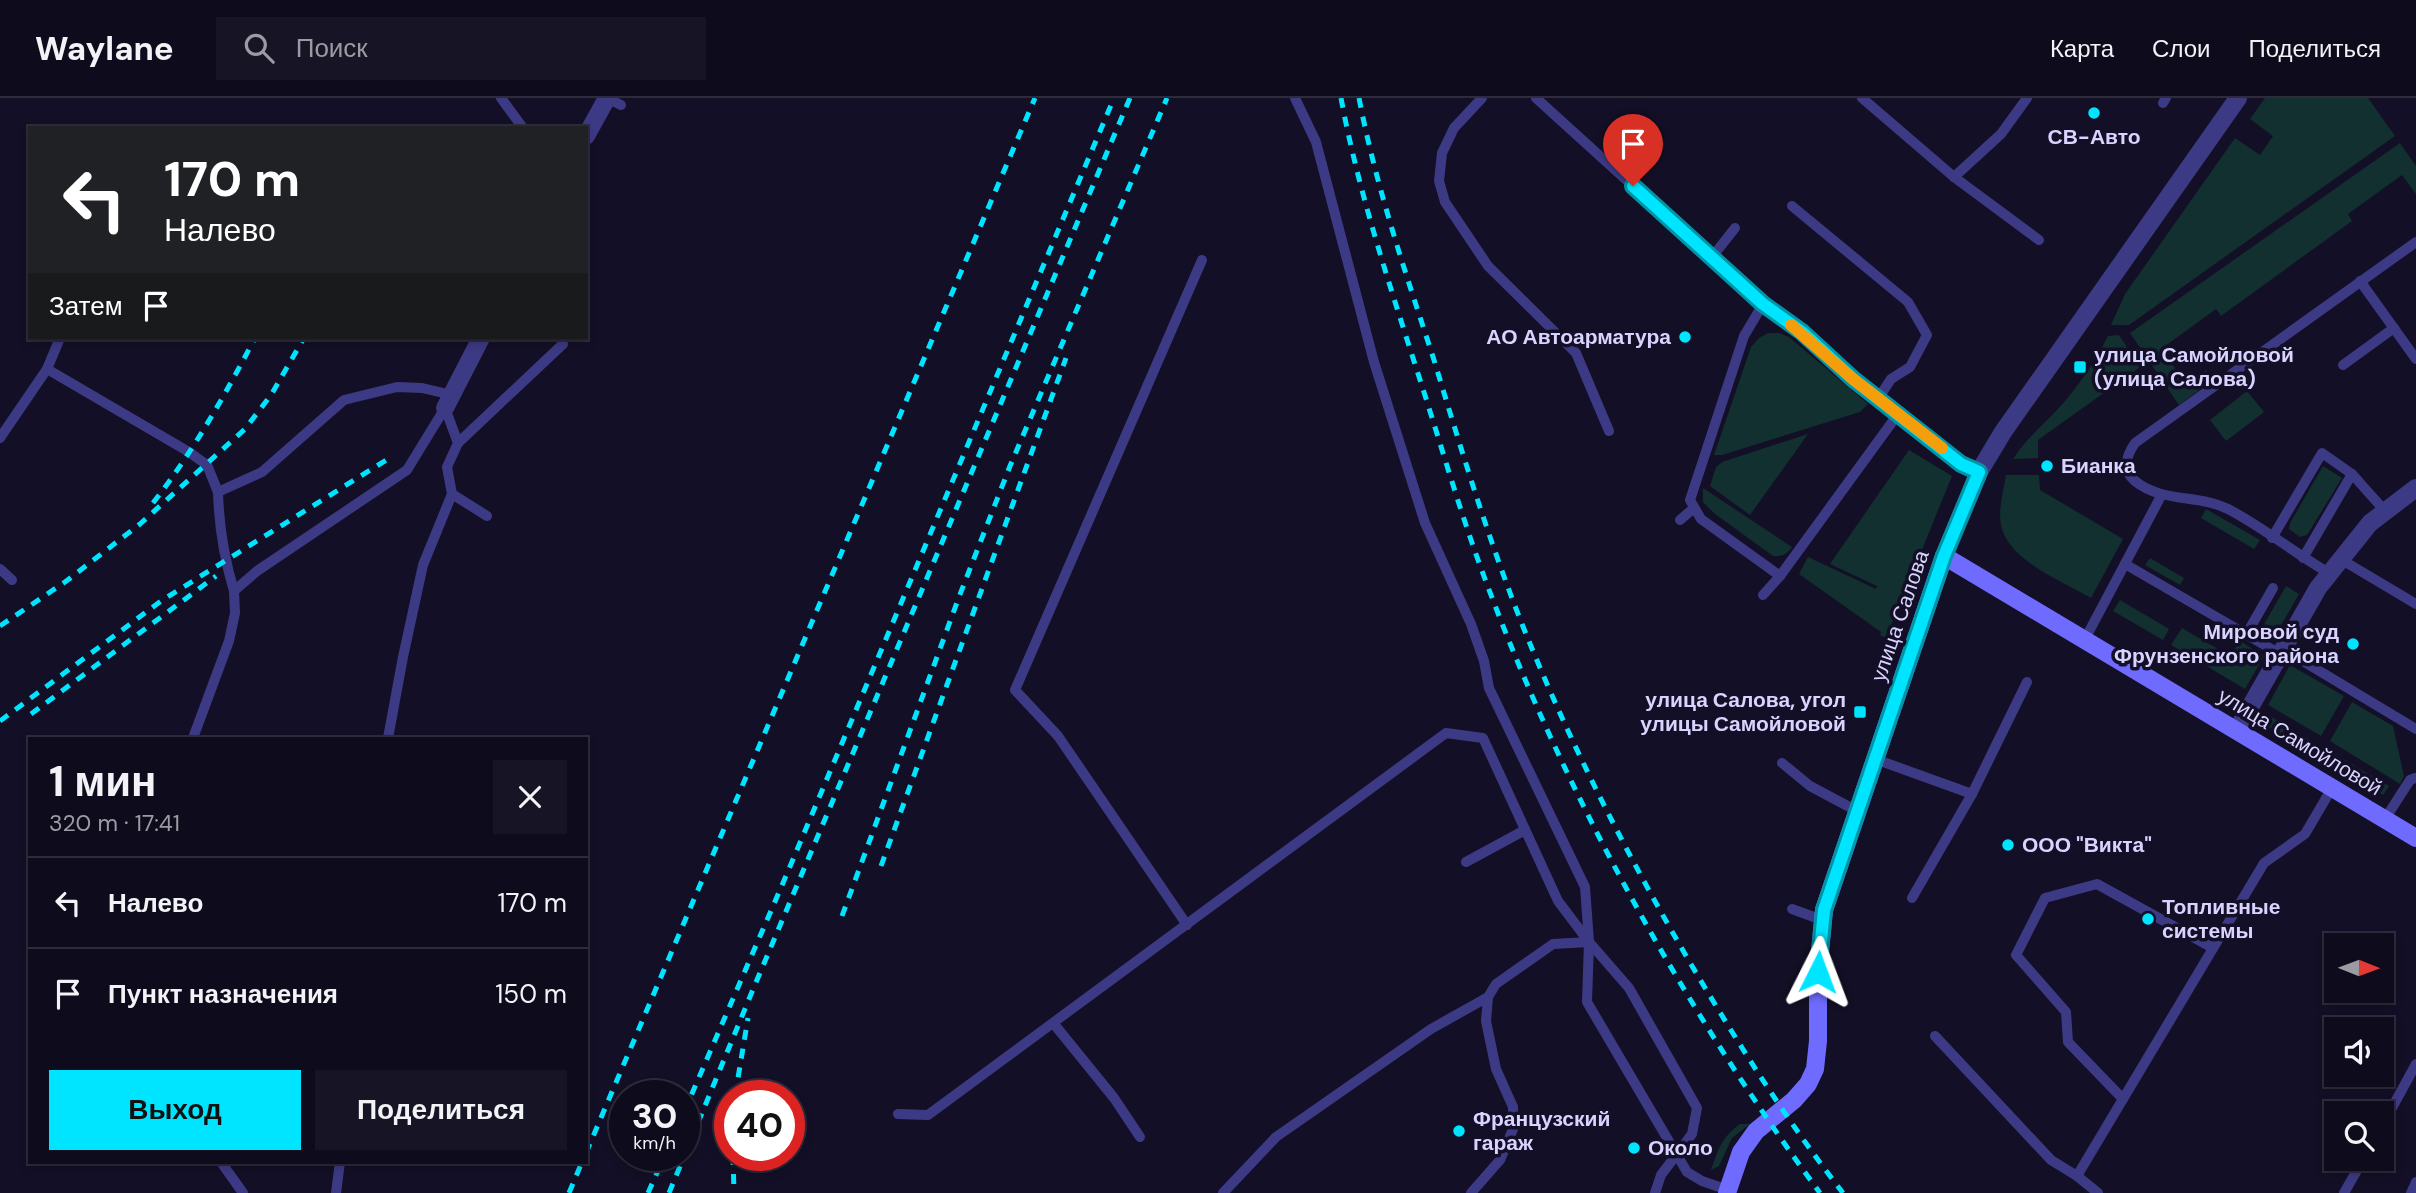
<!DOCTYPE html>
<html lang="ru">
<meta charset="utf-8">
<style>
body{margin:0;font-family:"DM Sans",sans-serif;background:#171425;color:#f1f3f6;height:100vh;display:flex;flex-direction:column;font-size:26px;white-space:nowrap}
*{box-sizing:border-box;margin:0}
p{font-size:23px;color:#9b9ba3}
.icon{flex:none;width:38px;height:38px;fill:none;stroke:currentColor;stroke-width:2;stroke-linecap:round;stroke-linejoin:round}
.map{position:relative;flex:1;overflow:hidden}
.panel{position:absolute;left:28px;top:639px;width:560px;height:427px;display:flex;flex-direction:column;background:#0e0b1c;border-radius:0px;box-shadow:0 4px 10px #0003,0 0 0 2px #2e2b3b}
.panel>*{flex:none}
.hud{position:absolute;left:28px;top:28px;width:560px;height:214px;border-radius:0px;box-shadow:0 4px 10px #0003,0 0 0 2px #2e2b3b;background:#202124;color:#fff;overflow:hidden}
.needle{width:46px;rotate:91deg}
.fabs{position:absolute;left:2324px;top:835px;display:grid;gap:14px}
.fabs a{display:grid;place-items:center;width:70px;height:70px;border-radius:0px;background:#0e0b1c;box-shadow:0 4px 10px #0003,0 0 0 2px #2e2b3b;font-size:35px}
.speed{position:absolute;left:609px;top:982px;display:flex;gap:14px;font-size:35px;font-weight:700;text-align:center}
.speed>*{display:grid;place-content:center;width:91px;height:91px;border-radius:50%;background:#0e0b1c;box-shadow:0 4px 10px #0003,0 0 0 2px #2e2b3b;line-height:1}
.speed small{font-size:18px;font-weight:400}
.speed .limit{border:10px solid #d22;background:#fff;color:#111}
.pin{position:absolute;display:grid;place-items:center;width:60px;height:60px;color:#fff;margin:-72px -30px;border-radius:50% 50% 50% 0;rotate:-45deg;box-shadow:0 0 7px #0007}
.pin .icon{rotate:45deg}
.me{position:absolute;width:77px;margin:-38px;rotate:3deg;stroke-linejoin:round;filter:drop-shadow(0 0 5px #0008)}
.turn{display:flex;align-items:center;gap:24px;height:147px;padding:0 21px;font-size:32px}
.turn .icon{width:91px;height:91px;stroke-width:2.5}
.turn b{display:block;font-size:49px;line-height:60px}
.then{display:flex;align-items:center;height:66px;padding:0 21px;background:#0003;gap:14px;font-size:26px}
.round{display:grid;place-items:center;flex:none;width:74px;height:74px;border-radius:0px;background:#171425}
.head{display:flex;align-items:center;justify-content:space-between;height:119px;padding:0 21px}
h1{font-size:42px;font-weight:700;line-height:52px}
.cta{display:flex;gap:14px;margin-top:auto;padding:14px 21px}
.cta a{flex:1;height:80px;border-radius:0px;background:#00e5ff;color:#111;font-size:28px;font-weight:700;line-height:80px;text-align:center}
.cta a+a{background:#171425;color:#f1f3f6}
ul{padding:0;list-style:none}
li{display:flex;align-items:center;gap:21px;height:91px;padding:0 21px;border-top:2px solid #2e2b3b}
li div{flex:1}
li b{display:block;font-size:26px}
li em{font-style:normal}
header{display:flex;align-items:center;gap:42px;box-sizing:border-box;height:98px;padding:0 35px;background:#0e0b1c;border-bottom:2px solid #2e2b3b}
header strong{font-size:33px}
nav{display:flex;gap:38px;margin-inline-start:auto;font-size:24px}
.search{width:490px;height:63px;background:#171425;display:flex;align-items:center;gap:18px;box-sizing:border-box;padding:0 24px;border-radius:0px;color:#9b9ba3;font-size:26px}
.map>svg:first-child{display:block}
.green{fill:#12302f}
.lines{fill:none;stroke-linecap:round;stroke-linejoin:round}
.lane{stroke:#3d3a85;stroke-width:10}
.street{stroke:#3d3a85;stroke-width:18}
.secondary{stroke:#6f6bff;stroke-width:18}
.rail{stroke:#00e5ff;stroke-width:5;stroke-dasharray:10 9;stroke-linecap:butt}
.route-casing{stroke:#0095a6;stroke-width:18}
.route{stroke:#00e5ff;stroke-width:12}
.slow{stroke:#f59e0b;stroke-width:12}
.poi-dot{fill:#00e5ff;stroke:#130f26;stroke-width:2.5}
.labels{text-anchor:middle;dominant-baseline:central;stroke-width:7;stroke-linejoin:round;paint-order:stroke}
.poi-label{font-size:21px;font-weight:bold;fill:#d9d4ff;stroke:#130f26;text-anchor:start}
.street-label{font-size:21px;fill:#d9d4ff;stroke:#130f26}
</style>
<header>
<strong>Waylane</strong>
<div class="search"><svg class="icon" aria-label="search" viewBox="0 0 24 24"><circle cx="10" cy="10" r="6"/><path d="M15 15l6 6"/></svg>Поиск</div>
<nav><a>Карта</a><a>Слои</a><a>Поделиться</a></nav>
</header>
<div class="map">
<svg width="2416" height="1095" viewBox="0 0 2416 1095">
<rect width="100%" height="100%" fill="#130f26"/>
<!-- green -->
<g class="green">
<path d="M2265,0H2368L2395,38L2129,227H2111L2125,196L2235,40L2260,57L2273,38L2250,21Z"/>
<path d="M2400,45L2416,68V96L2402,77L2348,116L2352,123L2221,218L2216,211L2161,251L2186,285L2206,272L2213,282L2179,307L2130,235Z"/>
<path d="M1768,235H1779L1789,239L1868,306L1860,314L1722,357H1714L1751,249L1759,240Z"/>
<path d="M2119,237L2140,269L2038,342V360L2013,361C2027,339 2048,323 2065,303C2081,284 2097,261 2108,238Z"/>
<path d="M2247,293L2264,314L2226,343L2210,322Z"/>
<path d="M1808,336L1750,417L1710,388L1716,369L1722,364Z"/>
<path d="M1909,352L1952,378L1886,540L1880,537L1881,534L1799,476L1808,459L1876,491L1877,488L1830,466Z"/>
<path d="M2323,368L2342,380L2307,437L2300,439L2289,431L2290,425Z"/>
<path d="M2006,377H2039L2040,392L2123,441L2091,500C2063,484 2011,463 2002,431C1997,414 2003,395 2006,377Z"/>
<path d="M1703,390L1792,449C1787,456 1782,459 1773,458L1715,416L1703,404Z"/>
<path d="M2206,411L2260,442L2254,451L2201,420Z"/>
<path d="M2150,460L2184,480L2180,487L2145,467Z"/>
<path d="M2286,488L2299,496L2272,543L2259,535Z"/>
<path d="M2120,502L2169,531L2163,542L2113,513Z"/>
<path d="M2182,530L2230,558L2240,543L2264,558L2245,591L2171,547Z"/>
<path d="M2290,567L2344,598L2321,638L2268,607Z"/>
<path d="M2352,604L2393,628L2404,678L2400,686L2330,643Z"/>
<path d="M2263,614L2389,688L2383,697L2258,623Z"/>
<path d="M1740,1026H1750L1732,1040L1719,1068L1711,1072C1719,1050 1721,1040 1740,1026Z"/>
</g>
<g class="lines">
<!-- lane -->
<g class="lane">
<path d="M501,0L523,30"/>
<path d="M607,0L621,7"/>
<path d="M1295,0L1316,44L1374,264L1425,425L1471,526L1484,563L1489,590L1585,789L1589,844L1587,904L1687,1074L1702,1083L1728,1092"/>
<path d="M1482,0L1454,30L1442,55L1439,83L1445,104L1488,168L1576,255L1609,333"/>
<path d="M1536,0L1763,206L1802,235L1853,281L1961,366L1979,374"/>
<path d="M1862,0L1954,79L2039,142"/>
<path d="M2163,5L2166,0"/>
<path d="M1954,79L2001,36L2027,0"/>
<path d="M1792,108L1908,204L1927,237L1910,269L1891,281L1878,301"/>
<path d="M1712,159L1735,130"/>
<path d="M2360,183L2416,261"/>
<path d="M1763,206L1744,238L1690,402L1701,421L1780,478"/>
<path d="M2343,267L2394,230"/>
<path d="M47,271L189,354L207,367L218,394"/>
<path d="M445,310L458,345L447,369L452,396L487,418"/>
<path d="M0,340L47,271L60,240"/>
<path d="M458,345L563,246"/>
<path d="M1680,422L1694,410"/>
<path d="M2272,440L2322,355L2352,376L2385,413"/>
<path d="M2303,460L2352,376"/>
<path d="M2342,462L2416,506"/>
<path d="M2125,466L2280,556"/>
<path d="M0,471L12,482"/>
<path d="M2329,475C2294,455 2263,429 2228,411C2198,396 2162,405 2135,383C2122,372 2126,358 2135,345L2416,144"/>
<path d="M234,493C224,460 219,429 218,394L262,374L344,302L397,289L422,290L452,297"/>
<path d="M1763,497L1780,478L1898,316"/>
<path d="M2246,537L2273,490"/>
<path d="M2085,541L2161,398"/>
<path d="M2283,551L2416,631"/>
<path d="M193,640L229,543L235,515L234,493L257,473L407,372L445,310"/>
<path d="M388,640L403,559L423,467L452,396"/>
<path d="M1875,661L1972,696"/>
<path d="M1782,665L1810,688L1857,713"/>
<path d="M2385,721L2410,682L2415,680"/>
<path d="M1466,764L1525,732"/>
<path d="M1912,800L1972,696L2027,584"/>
<path d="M1792,811L1822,822"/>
<path d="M1187,827L1058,638L1015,592L1202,162"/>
<path d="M1054,926L1114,1000L1140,1039"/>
<path d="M1935,938L2051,1062L2077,1078"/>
<path d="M2123,1001L2068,944L2066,914L2016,857L2045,800L2097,786L2213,850"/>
<path d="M898,1016L928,1017L1446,635L1483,640L1558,803L1589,844L1629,890L1697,1010L1692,1036L1661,1077L1655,1095"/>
<path d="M2382,1028L2416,966"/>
<path d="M221,1064L243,1095"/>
<path d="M336,1095L340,1064"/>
<path d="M1223,1095L1276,1039L1431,931L1488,899"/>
<path d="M1471,1095L1500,1062L1513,1031V1009L1496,971L1486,923L1488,899L1496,886L1553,846L1589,844"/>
<path d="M2098,1095L2077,1078L2264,765L2305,736L2332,690"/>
<path d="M2344,1095L2364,1060"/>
<path d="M2411,1095L2416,1084"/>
</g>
<!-- street -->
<g class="street">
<path d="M586,38L607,0"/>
<path d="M445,310L481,240"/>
<path d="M1944,458L1979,374L2003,334L2238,0"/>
<path d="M2237,632L2318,490L2370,425L2416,390"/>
</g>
<!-- secondary -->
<path class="secondary" d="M1727,1095L1741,1054L1756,1033L1794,1002L1808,986L1815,971L1818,943V874L1824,812L1944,458L2416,740"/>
<!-- rail -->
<g class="rail">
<path d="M1341,0C1359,97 1391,191 1421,285C1442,350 1461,417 1485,481C1565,697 1683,909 1820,1095"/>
<path d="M1359,0C1376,89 1406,176 1434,262C1461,351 1488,440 1522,526C1569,644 1628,759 1692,868C1739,947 1787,1023 1843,1095"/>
<path d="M153,405C193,354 225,297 255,240"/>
<path d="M0,528L65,484L140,426L245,331L271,297L304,240"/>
<path d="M31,616L216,478"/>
<path d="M0,623L161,503L391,359"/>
<path d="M881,768L1066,260"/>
<path d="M842,818L959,499L1010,368L1167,0"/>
<path d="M735,998L748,920"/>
<path d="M684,1014L786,778L1114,0"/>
<path d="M586,1055L1035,0"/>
<path d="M733,1057L734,1095"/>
<path d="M569,1095L582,1064"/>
<path d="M648,1095L665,1057"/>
<path d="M669,1095L754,889L1130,0"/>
</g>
</g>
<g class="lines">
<!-- route casing -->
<g class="route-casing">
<path id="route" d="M1633,88L1763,206L1802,234L1853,281L1961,366L1979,374L1944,458L1824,812L1818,874"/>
</g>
<!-- route -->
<use href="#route" class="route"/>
<!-- slow -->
<path class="slow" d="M1791,227L1853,281L1942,350"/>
</g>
<!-- markers -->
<g class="poi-dot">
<circle cx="2094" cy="15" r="7"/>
<circle cx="1685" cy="239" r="7"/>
<rect x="2073" y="262" width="14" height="14" rx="3.5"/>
<circle cx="2047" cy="368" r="7"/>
<circle cx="2353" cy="546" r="7"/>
<rect x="1853" y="607" width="14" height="14" rx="3.5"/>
<circle cx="2008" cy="747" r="7"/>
<circle cx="2148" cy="821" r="7"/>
<circle cx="1459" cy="1033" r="7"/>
<circle cx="1634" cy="1050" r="7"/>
</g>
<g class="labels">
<!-- poi labels -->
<g class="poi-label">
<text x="2094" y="39" text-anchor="middle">СВ-Авто</text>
<text x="1671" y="239" text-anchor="end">АО Автоарматура</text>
<text x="2094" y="257">улица Самойловой<tspan x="2094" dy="24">(улица Салова)</tspan></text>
<text x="2061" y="368">Бианка</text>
<text x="2339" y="534" text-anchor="end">Мировой суд<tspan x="2339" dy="24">Фрунзенского района</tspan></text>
<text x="1846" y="602" text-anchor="end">улица Салова, угол<tspan x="1846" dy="24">улицы Самойловой</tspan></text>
<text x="2022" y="747">ООО "Викта"</text>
<text x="2162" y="809">Топливные<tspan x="2162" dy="24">системы</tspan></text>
<text x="1473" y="1021">Французский<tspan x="1473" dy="24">гараж</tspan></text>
<text x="1648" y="1050">Около</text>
</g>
<!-- street labels -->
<g class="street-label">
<text transform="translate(1900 518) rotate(-71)">улица Салова</text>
<text transform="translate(2300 644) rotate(31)">улица Самойловой</text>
</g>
</g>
</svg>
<div class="fabs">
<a><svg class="needle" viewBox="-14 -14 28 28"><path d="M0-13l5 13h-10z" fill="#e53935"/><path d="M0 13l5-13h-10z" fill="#9b9ba3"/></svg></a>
<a><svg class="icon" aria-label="sound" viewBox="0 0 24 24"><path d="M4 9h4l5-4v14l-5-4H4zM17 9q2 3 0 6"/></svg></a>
<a><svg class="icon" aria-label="search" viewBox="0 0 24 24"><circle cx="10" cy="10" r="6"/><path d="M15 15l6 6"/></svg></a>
</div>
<div class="speed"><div>30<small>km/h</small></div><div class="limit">40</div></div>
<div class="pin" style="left:1633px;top:88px;background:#d93025"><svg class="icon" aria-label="arrive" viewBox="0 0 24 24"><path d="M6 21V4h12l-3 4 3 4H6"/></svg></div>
<svg class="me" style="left:1818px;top:874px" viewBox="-20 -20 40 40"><path d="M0-17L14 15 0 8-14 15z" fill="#00e5ff" stroke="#fff" stroke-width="4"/></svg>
<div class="hud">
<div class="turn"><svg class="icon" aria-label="left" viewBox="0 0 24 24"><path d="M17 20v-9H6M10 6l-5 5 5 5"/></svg><div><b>170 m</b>Налево</div></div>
<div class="then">Затем<svg class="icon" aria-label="arrive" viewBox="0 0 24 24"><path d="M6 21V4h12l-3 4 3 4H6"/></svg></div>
</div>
<section class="panel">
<div class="head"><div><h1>1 мин</h1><p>320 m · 17:41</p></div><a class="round"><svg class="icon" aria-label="close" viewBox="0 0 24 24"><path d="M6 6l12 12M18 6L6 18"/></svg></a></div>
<ul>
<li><svg class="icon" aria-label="left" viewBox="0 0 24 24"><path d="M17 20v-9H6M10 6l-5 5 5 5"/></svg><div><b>Налево</b></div><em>170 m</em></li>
<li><svg class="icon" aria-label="arrive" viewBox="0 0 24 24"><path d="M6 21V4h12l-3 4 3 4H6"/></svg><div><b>Пункт назначения</b></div><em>150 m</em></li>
</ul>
<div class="cta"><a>Выход</a><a>Поделиться</a></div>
</section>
</div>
